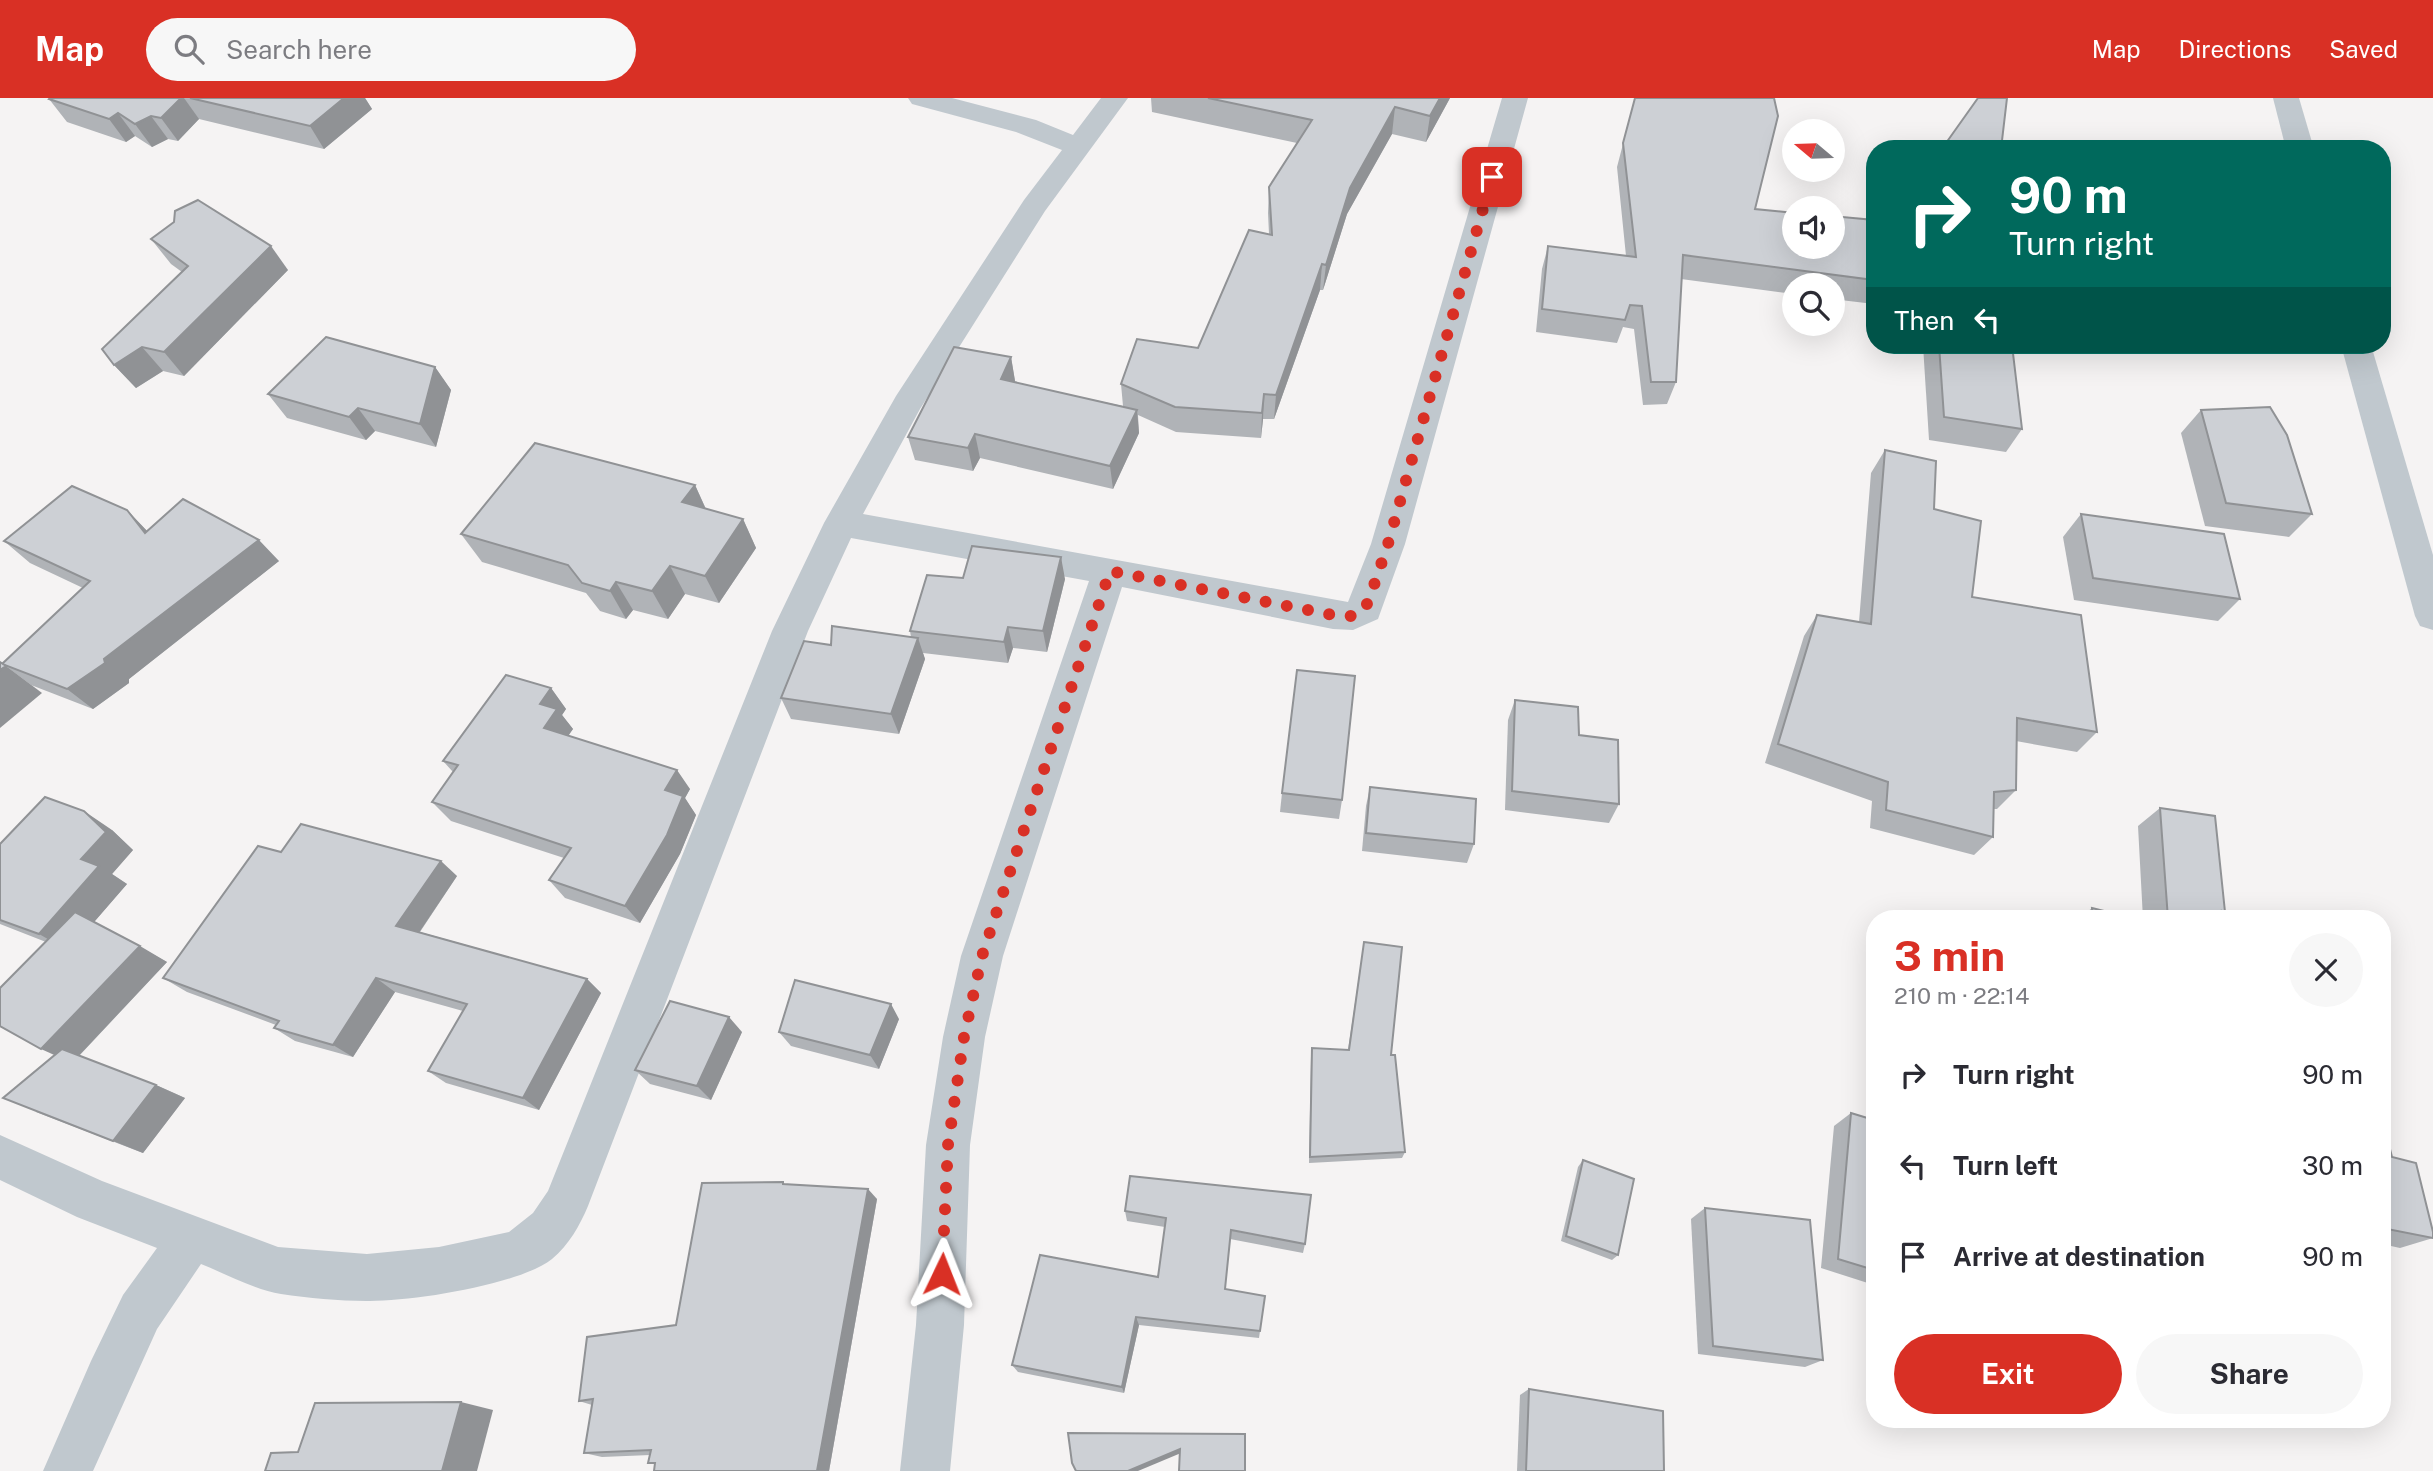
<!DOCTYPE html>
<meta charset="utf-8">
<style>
body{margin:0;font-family:"Public Sans",sans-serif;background:#f7f7f7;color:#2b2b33;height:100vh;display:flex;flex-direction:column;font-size:26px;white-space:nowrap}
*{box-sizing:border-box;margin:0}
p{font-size:23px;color:#7c7c81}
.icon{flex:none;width:38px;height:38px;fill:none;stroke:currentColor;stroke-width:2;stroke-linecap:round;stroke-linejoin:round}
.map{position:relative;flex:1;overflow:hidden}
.panel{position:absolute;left:1866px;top:812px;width:525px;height:518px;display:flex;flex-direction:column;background:#fff;border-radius:28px;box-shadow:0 7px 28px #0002}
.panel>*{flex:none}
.banner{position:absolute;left:1866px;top:42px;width:525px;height:214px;border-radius:28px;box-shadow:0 7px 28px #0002;background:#00695c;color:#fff;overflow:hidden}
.needle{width:46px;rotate:289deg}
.buttons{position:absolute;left:1782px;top:21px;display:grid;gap:14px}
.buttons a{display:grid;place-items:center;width:63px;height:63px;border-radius:50%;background:#fff;box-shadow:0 7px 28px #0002;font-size:35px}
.pin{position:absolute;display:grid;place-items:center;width:60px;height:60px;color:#fff;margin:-30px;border-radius:14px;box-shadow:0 4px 10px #0006}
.me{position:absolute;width:77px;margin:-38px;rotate:2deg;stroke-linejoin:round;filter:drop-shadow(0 0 5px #0008)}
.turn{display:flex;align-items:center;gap:24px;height:147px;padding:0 28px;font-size:32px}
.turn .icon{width:91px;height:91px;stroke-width:2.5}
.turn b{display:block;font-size:49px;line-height:60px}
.then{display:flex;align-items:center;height:66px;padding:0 28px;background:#0003;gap:14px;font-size:26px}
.round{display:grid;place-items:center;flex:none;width:74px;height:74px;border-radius:37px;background:#f7f7f7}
.head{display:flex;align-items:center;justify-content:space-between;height:119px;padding:0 28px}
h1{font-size:42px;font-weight:700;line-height:52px;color:#d93025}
.button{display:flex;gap:14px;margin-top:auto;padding:14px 28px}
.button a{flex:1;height:80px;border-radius:42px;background:#d93025;color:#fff;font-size:28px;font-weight:700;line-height:80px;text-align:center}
.button a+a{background:#f7f7f7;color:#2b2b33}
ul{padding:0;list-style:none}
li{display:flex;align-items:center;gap:21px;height:91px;padding:0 28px}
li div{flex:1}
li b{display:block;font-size:26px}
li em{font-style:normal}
header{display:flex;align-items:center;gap:42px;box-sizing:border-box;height:98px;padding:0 35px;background:#d93025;color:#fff}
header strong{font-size:33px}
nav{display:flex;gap:38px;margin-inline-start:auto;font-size:24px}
.search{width:490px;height:63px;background:#f7f7f7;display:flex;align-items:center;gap:18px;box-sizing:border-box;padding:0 24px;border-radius:38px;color:#7c7c81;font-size:26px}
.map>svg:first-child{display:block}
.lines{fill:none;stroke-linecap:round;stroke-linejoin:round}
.minor{fill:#c0c8ce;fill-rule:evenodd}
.wall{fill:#b0b3b7}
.shaded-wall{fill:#909295}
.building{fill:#cdd0d5;stroke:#909295;stroke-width:2}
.route{stroke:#d93025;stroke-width:12;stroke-dasharray:0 21.6}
</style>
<header>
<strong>Map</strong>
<div class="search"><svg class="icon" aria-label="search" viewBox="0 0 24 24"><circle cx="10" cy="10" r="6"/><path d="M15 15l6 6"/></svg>Search here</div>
<nav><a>Map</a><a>Directions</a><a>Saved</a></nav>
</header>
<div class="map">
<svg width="2433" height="1373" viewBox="0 0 2433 1373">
<rect width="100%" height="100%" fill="#f5f3f3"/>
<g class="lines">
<!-- minor -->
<g class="minor">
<path d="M908,0H952L1036,22L1073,37L1101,0H1128L1045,113L920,311L863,416L1348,504L1371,446L1502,0H1528L1405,446L1378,521L1353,532L1333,531L1122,489L1003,858L985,939L970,1047L964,1227L950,1373H900L916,1227L926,1047L943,939L961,858L1089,483L851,440L808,533L588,1108C580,1127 569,1147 552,1161C519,1187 410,1204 366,1203C339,1203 308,1200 281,1196C255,1192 226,1176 201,1166L157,1231L93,1373H43L91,1263L123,1197L157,1150L77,1119L0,1082V1037L102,1083L278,1149L367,1156L439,1149L509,1134L533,1115L548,1093L772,533L824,425L896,298L1024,102L1062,52L1016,34L912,6Z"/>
<path d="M2273,0H2299L2314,51H2286Z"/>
<path d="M2341,247H2371L2433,457V532L2420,528L2415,518Z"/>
</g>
</g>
<!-- wall -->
<g class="wall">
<path d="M50,0H365L372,11L324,51L199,21L178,43L168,41L152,49L135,38L126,44L67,24L49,1Z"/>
<path d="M1151,0H1450L1426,44L1392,36L1347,116L1323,192H1320L1274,321H1263L1261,340L1176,334L1138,317L1139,335L1113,391L980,360L973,373L915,362L908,339L1011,259L1015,283L1014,285L1123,308L1121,286L1198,250L1269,136L1268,115L1269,89L1297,45L1152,14Z"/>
<path d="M1635,0L1755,111L1874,122V206L1832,201V187H1794V196L1681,181L1676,284L1667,306L1643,307L1634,231L1623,229L1617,245L1536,234L1542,171L1548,148L1626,158L1617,69Z"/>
<path d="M1946,45L2001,51H1943Z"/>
<path d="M151,141L288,172L184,278L163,273L136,290L114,267L182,174L171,166Z"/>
<path d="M1923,247H2012L2022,331L2006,354L1929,342Z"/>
<path d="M435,269L451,292L436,349L375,333L366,342L287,320L268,296Z"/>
<path d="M2201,312L2312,416L2289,439L2205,428L2181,335Z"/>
<path d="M1885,352L1934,411L1972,499L2097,634L2077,654L2016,643V692L1997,711H1994L1993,739L1974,757L1870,730L1872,703L1765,665L1804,538L1817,517L1859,524L1871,375Z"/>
<path d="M695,387L706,411L743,421L756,450L719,505L685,496L668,521L633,512L626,521L600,513L586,495L482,464L461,436Z"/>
<path d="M127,412L147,433L279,463L129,581V585L93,611L31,587L42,595L3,566L83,490L30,465L4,443Z"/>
<path d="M2081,416L2240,501L2218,523L2074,502L2063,439Z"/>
<path d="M963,480L1065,481L1047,554L1013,550L1008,565L923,555L925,561L899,636L791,621L781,600L831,547L911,539L910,533Z"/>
<path d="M551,590L566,611L562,617L573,631L568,637L690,691L685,700L696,717L680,756L640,825L565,800L549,782L564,760L451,723L432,704L453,674L443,663Z"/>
<path d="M1515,602L1579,637L1619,706L1609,725L1505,712L1508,622Z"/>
<path d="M1370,689L1474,746L1467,765L1362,753L1366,708Z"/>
<path d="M1282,695L1342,702L1339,721L1280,714Z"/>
<path d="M2160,710L2225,814L2223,815V821H2143L2138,728Z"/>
<path d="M112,732L133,752L112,776L127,786L94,824L167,864L79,958L156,987L185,1000L143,1055L36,1014L55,957L46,844L0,826V746Z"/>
<path d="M281,754L457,778L420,834L587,881L601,895L539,1012L446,985L428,973L463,913L395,894L353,959L295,943L274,930L276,927L187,894L163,880Z"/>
<path d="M2092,810L2136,821H2079Z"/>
<path d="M1364,844L1391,957L1405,1054L1402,1060L1309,1065L1311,958L1312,950L1348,952Z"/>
<path d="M899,921L879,971L791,948L779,934Z"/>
<path d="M742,934L711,1002L650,986L635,972Z"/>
<path d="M1851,1015L1874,1022V1187L1821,1170L1834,1028Z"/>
<path d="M2382,1038L2392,1059L2433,1134V1140L2400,1150L2382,1146Z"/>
<path d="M1583,1062L1618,1157L1612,1162L1561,1143L1578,1069Z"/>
<path d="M783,1084L786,1087L877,1101L829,1373H654L655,1366L648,1365L650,1357L602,1359L584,1355L592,1307L579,1303L676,1227Z"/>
<path d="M1705,1110L1823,1262L1805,1269L1698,1256L1691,1121Z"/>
<path d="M1125,1113L1305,1146L1303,1155L1230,1141L1225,1191L1265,1198L1259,1240L1139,1227L1124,1295L1018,1274L1012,1267L1158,1179L1165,1129L1127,1123Z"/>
<path d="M1529,1291L1664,1373H1517L1520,1297Z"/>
</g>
<!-- shaded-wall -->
<g class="shaded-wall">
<path d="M181,0H184L199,21L178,43L161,20Z"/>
<path d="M344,0H365L372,11L324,51L310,28Z"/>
<path d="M1440,0H1450L1426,44L1430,18Z"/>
<path d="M1395,9L1392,36L1347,116L1323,192L1326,167L1350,90Z"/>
<path d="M118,15L135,38L126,44L109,21Z"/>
<path d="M151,18L168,41L152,49L135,26Z"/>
<path d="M271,148L288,172L184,278L164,254Z"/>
<path d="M1322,166L1320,192L1274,321L1276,297Z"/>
<path d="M142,249L163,273L136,290L114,267Z"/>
<path d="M1011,259L1015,283L1005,305L1001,281Z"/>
<path d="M435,269L451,292L436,349L420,326Z"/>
<path d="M1264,296L1263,321L1261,340L1262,315Z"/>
<path d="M358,310L375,333L366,342L349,319Z"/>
<path d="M1137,312L1139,335L1113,391L1110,368Z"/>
<path d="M975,336L980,360L973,373L968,350Z"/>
<path d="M695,387L708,416L682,404Z"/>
<path d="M127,412L149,435H145Z"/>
<path d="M743,421L756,450L719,505L705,478Z"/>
<path d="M259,442L279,463L129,581V585L93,611L67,591L104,561Z"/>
<path d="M1061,459L1065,481L1047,554L1043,533Z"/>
<path d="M670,468L685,496L668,521L652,493Z"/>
<path d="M616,484L633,512L626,521L610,493Z"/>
<path d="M1008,529L1013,550L1008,565L1004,544Z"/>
<path d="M918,540L925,561L899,636L891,616Z"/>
<path d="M6,568L42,595L0,630V572Z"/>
<path d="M551,590L566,611L562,617L573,631L560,650L544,630L540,606Z"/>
<path d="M677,672L690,691L685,700L696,717L680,756L640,825L625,808L665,692Z"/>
<path d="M84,713L112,732L133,752L112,776L127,786L69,853L39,836L81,761Z"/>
<path d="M441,763L457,778L414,842L396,828Z"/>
<path d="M140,848L167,864L72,965L41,951Z"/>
<path d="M376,880L395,894L353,959L333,947Z"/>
<path d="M587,881L601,895L539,1012L523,1000Z"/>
<path d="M891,906L899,921L879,971L870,957Z"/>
<path d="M729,919L742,934L711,1002L697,988Z"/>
<path d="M156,987L185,1000L143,1055L113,1043Z"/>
<path d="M868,1091L877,1101L829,1373H817Z"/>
<path d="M1136,1219L1139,1227L1124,1295L1122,1289Z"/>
<path d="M461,1304L493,1312L477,1373H442Z"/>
<path d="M1180,1351L1181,1355L1138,1373H1128Z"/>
</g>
<!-- building -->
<g class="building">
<path d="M50,0H181L161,20L151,18L135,26L118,15L109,21L49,1Z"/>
<path d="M190,0H344L310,28Z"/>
<path d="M1208,0H1440L1430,18L1395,9L1350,90L1326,167L1322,166L1276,297L1264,296L1262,315L1175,309L1121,286L1137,241L1198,250L1249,132L1272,137L1269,89L1312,22Z"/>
<path d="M1635,0H1774L1778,18L1755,111L1794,115V149H1832V118L1874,122V182L1683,157L1676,284H1651L1642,208L1630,207L1625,222L1542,211L1548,148L1636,159L1623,45Z"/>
<path d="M1978,0H2007L2001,51H1971L1946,45Z"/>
<path d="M198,102L271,148L164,254L142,249L114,267L102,251L188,168L151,141L174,124L175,113Z"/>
<path d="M326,239L435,269L420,326L358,310L349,319L268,296Z"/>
<path d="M1939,247H2012L2022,331L1944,319Z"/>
<path d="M954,249L1011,259L1001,281L1137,312L1110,368L975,336L968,350L908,339Z"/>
<path d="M2270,309L2287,337L2312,416L2226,405L2201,312Z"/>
<path d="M535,345L695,387L682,404L743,421L705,478L670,468L652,493L616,484L610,493L582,485L568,467L461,436Z"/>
<path d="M1885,352L1936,363L1934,411L1981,423L1972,499L2081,517L2097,634L2017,620L2016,692L1994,694L1993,739L1886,712L1888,684L1778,646L1817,517L1871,526Z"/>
<path d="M72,388L127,412L145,435L183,401L259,442L104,561L105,565L67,591L2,566L90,483L4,443Z"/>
<path d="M2081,416L2224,436L2240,501L2093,480Z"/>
<path d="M972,448L1061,459L1043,533L1008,529L1004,544L910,533L927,477L963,480Z"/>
<path d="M832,528L918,540L891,616L781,600L804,543L831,547Z"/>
<path d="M0,564L6,568L0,572Z"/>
<path d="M1297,572L1355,578L1342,702L1282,695Z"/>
<path d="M506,577L551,590L540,606L557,611L544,630L677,672L665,692L683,698L667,737L625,808L549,782L571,750L432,704L458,667L443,663Z"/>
<path d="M1515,602L1578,609L1579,637L1618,642L1619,706L1512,693Z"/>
<path d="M1370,689L1476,701L1474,746L1366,735Z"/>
<path d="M45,699L84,713L106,734L81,761L99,768L39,836L0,822V746Z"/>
<path d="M2160,710L2215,718L2225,814L2222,813L2223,821H2168Z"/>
<path d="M301,726L441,763L396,828L587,881L523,1000L428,973L467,906L376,880L333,947L274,930L279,923L163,880L258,748L281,754Z"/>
<path d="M2092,810L2136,821H2093Z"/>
<path d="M75,814L140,848L41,951L0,928V890Z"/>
<path d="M1364,844L1402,849L1391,957H1395L1405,1054L1310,1059L1312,950L1349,952Z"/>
<path d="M795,882L891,906L870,957L779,934Z"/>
<path d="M670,903L729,919L697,988L635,972Z"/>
<path d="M62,951L156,987L113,1043L3,1000Z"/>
<path d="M1851,1015L1874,1022V1172L1838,1161Z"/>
<path d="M2382,1038L2387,1039L2392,1059L2416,1065L2433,1134V1140L2382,1130Z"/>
<path d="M1583,1062L1634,1081L1618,1157L1566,1138Z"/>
<path d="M1130,1078L1311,1097L1305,1146L1231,1132L1225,1191L1265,1198L1260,1233L1136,1219L1122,1289L1012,1267L1040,1157L1158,1179L1166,1120L1125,1113Z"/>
<path d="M783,1084V1086L868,1091L817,1373H654L655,1365H648L651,1352L584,1355L593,1301L579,1303L587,1239L676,1227L702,1085Z"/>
<path d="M1705,1110L1810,1122L1823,1262L1713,1248Z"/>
<path d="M1529,1291L1663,1313L1664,1373H1526Z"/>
<path d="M461,1304L442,1373H265L271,1355L298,1354L315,1305Z"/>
<path d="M1068,1335L1245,1336V1373H1179L1180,1351L1128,1373H1076L1072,1365Z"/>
</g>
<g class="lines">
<!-- route -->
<path class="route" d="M942,1176L948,1047L964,939L982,858L1110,473L1333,517L1353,518L1365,511L1372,493L1388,446L1492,79"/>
</g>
</svg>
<div class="buttons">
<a><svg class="needle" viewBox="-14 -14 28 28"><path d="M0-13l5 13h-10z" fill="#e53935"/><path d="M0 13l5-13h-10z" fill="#7c7c81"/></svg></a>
<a><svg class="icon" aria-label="sound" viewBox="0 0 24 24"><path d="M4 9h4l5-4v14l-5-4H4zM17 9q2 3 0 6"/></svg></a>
<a><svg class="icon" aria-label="search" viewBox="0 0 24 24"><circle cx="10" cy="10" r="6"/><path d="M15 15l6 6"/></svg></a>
</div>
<div class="pin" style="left:1492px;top:79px;background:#d93025"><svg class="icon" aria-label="arrive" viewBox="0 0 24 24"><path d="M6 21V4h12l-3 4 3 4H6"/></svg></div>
<svg class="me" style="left:942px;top:1176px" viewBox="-20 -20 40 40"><path d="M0-17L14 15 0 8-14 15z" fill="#d93025" stroke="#fff" stroke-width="4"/></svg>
<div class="banner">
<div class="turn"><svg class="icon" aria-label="right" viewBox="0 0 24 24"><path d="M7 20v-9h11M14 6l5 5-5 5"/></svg><div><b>90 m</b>Turn right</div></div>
<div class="then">Then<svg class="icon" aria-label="left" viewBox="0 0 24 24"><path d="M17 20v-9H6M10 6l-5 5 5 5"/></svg></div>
</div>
<section class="panel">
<div class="head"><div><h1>3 min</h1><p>210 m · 22:14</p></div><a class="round"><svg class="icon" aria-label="close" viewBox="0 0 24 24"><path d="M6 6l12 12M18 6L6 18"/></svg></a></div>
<ul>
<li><svg class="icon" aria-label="right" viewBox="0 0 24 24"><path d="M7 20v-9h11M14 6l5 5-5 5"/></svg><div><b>Turn right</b></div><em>90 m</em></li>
<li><svg class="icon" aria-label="left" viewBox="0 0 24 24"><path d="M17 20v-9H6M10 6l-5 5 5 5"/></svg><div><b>Turn left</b></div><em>30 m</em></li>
<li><svg class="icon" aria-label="arrive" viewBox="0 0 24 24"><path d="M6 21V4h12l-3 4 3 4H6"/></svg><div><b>Arrive at destination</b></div><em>90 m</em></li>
</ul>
<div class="button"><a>Exit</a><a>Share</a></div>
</section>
</div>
